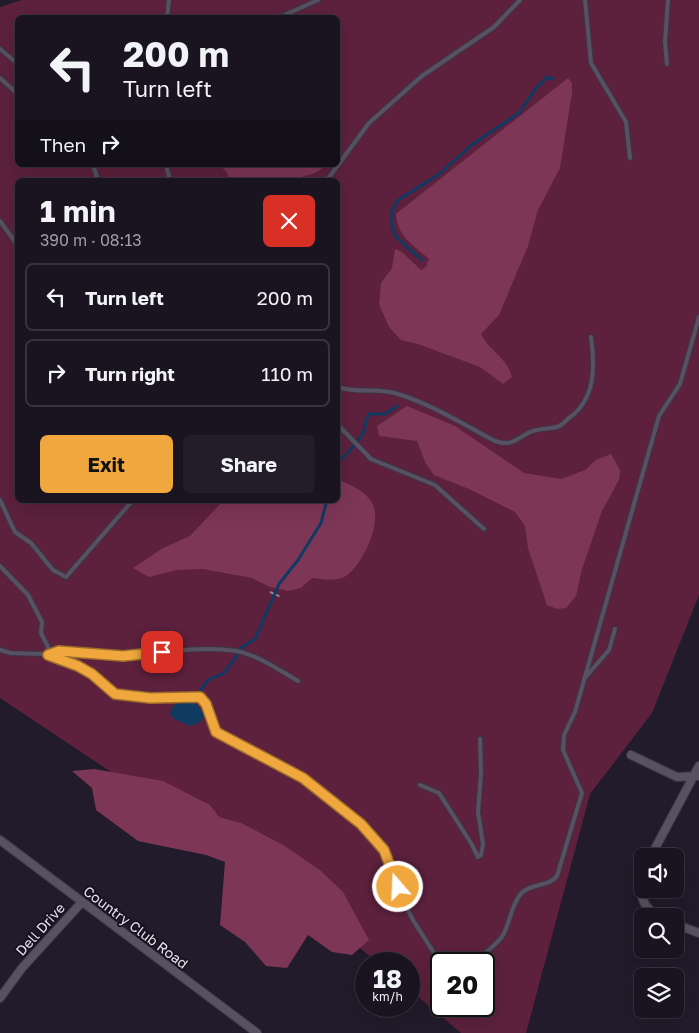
<!DOCTYPE html>
<meta charset="utf-8">
<style>
body{margin:0;font-family:"Golos Text",sans-serif;background:#221d29;color:#f1f3f6;height:100vh;display:flex;flex-direction:column;font-size:19px;white-space:nowrap}
*{box-sizing:border-box;margin:0}
p{font-size:16px;color:#9f9ea5}
.icon{flex:none;width:28px;height:28px;fill:none;stroke:currentColor;stroke-width:2;stroke-linecap:round;stroke-linejoin:round}
.map{position:relative;flex:1;overflow:hidden}
.details{position:absolute;left:15px;top:178px;width:325px;height:325px;display:flex;flex-direction:column;background:#191420;border-radius:8px;box-shadow:0 5px 20px #0002,0 0 0 1px #37333e}
.details>*{flex:none}
.guide{position:absolute;left:15px;top:15px;width:325px;height:152px;border-radius:8px;box-shadow:0 5px 20px #0002,0 0 0 1px #37333e;background:#191420;color:#f1f3f6;overflow:hidden}
.fabs{position:absolute;left:634px;top:848px;display:grid;gap:10px}
.fabs a{display:grid;place-items:center;width:50px;height:50px;border-radius:8px;background:#191420;box-shadow:0 5px 20px #0002,0 0 0 1px #37333e;font-size:25px}
.speed{position:absolute;left:355px;top:952px;display:flex;gap:10px;font-size:25px;font-weight:700;text-align:center}
.speed>*{display:grid;place-content:center;width:65px;height:65px;border-radius:50%;background:#191420;box-shadow:0 5px 20px #0002,0 0 0 1px #37333e;line-height:1}
.speed small{font-size:12px;font-weight:400}
.speed .limit{border:2px solid #111;border-radius:8px;background:#fff;color:#111}
.pin{position:absolute;display:grid;place-items:center;width:42px;height:42px;color:#fff;margin:-21px;border-radius:10px;box-shadow:0 2px 8px #0006}
.me{position:absolute;width:55px;margin:-28px;rotate:341deg;stroke-linejoin:round;filter:drop-shadow(0 0 4px #0008)}
.turn{display:flex;align-items:center;gap:18px;height:105px;padding:0 25px;font-size:22px}
.turn .icon{width:65px;height:65px;stroke-width:2.5}
.turn b{display:block;font-size:35px;line-height:42px}
.then{display:flex;align-items:center;height:48px;padding:0 25px;background:#0003;gap:10px;font-size:19px}
.round{display:grid;place-items:center;flex:none;width:52px;height:52px;border-radius:8px;background:#221d29}
.summary{display:flex;align-items:center;justify-content:space-between;height:85px;padding:0 25px}
h1{font-size:30px;font-weight:700;line-height:38px}
.action{display:flex;gap:10px;margin-top:auto;padding:10px 25px}
.action a{flex:1;height:58px;border-radius:8px;background:#f0a73e;color:#111;font-size:20px;font-weight:700;line-height:58px;text-align:center}
.action a+a{background:#221d29;color:#f1f3f6}
ul{padding:0;list-style:none}
li{display:flex;align-items:center;gap:15px;height:68px;margin:0 10px 8px;padding:0 15px;border:2px solid #37333e;border-radius:8px}
li div{flex:1}
li b{display:block;font-size:19px}
li em{font-style:normal}
.map>svg:first-child{display:block}
.green{fill:#5d213d;fill-rule:evenodd}
.forest{fill:#7d3656}
.water{fill:#0f3a62}
.lines{fill:none;stroke-linecap:round;stroke-linejoin:round}
.stream{stroke:#0f3a62;stroke-width:3}
.service-casing{stroke:#3b3643;stroke-width:6}
.minor-casing{stroke:#3b3643;stroke-width:10}
.path{stroke:#8b8694;stroke-width:2;stroke-dasharray:4 2.5;stroke-linecap:butt}
.service{stroke:#575163;stroke-width:4}
.minor{stroke:#575163;stroke-width:8}
.route-casing{stroke:#9c6d28;stroke-width:12}
.route{stroke:#f0a73e;stroke-width:9}
.labels{text-anchor:middle;dominant-baseline:central;stroke-width:4;stroke-linejoin:round;paint-order:stroke}
.street-label{font-size:14px;fill:#e6e2ed;stroke:#181221}
</style>
<div class="map">
<svg width="699" height="1033" viewBox="0 0 699 1033">
<rect width="100%" height="100%" fill="#211b2b"/>
<!-- green -->
<path class="green" d="M22,0H699V595L652,713L590,794L526,1033H461L409,989V964H379L306,902L0,698V7ZM18,18H338V165H18ZM18,180H338V500H18ZM441,964H484V1006H441Z"/>
<!-- forest -->
<g class="forest">
<path d="M568,78L572,83V93L560,168L538,210L528,246L499,315L481,334C491,353 506,356 512,377L503,384L480,367L418,344L401,340L389,327L379,304L381,283L392,268L395,249L402,252L421,270L426,267L429,259C413,244 398,238 396,214Z"/>
<path d="M219,165H326C312,178 309,172 296,180H230L227,172Z"/>
<path d="M407,406L455,426L524,473L561,479L585,470L596,460L611,454L620,470L619,480L602,511L582,569L576,596L566,608L557,609L547,605L528,548L525,526L515,512L469,489L434,475L426,464L417,441L379,436L377,426Z"/>
<path d="M338,479C350,485 365,490 372,503C383,522 363,564 346,576C337,582 322,579 312,578L301,588L288,591L270,587L252,578L203,569L177,570L149,577L133,568L163,548L190,536L224,500H338Z"/>
<path d="M94,769L163,781L210,805L219,817L241,823L285,846L321,871L343,892L369,940L352,955L332,952L308,935L287,968L266,966L245,942L220,925L225,862L206,855L138,841L96,810L92,788L72,771Z"/>
</g>
<!-- water -->
<path class="water" d="M189,701L196,704L204,713L203,718L199,723L190,726L174,719L170,714C172,703 180,701 189,701Z"/>
<g class="lines">
<!-- stream -->
<g class="stream">
<path d="M422,260L396,237L392,226V211L398,200L438,175L473,144L519,113L536,88L547,77L553,79"/>
<path d="M338,462C343,460 360,438 363,433C366,427 365,420 369,414H385L397,406"/>
<path d="M192,702L208,680L224,673L237,656L239,649L255,639L279,584L298,560L321,523L327,500"/>
</g>
<!-- service casing -->
<g class="service-casing">
<g id="service">
<path d="M585,0L591,63L626,122L630,158"/>
<path d="M167,18L169,0"/>
<path d="M278,18L318,0"/>
<path d="M0,49L18,64"/>
<path d="M667,64L665,42L668,0"/>
<path d="M0,78L18,94"/>
<path d="M93,165L98,180"/>
<path d="M166,165L170,180"/>
<path d="M327,180L369,123L422,76L494,27L520,0"/>
<path d="M0,221L18,246"/>
<path d="M338,387C357,394 378,387 398,394C433,405 463,424 495,441C512,447 516,439 530,432C539,428 548,429 557,427C561,426 566,421 569,418C596,399 595,366 591,337"/>
<path d="M338,425L371,459L435,485L484,529"/>
<path d="M0,500L15,532L31,543L53,570L66,577L133,500"/>
<path d="M0,566L28,595L42,622L41,633L48,647V655"/>
<path d="M0,650L11,653L42,654L78,666L92,674L115,694L150,698L194,697L204,700L216,732L303,778L371,833L389,861L402,899L413,920L441,964"/>
<path d="M48,655C61,647 82,654 97,655C142,658 191,644 236,651C258,655 279,670 298,681"/>
<path d="M584,679L609,650L615,629"/>
<path d="M420,785L439,793L471,843L478,857L481,855L483,844L478,812L481,773L480,739"/>
<path d="M477,964C484,950 497,946 503,935C510,923 511,906 520,895C529,883 549,887 557,876L582,793L563,750L564,735L575,712L659,416L680,384L699,317"/>
</g>
</g>
<!-- minor casing -->
<g class="minor-casing">
<g id="minor">
<path d="M631,755L677,777L699,776"/>
<path d="M0,840L257,1033"/>
<path d="M651,856L699,766"/>
<path d="M642,879C639,896 643,907 658,916"/>
<path d="M675,924L699,933"/>
<path d="M0,998L22,968L82,902"/>
</g>
</g>
<!-- path -->
<path class="path" d="M270,592L281,597"/>
<!-- service -->
<use href="#service" class="service"/>
<!-- minor -->
<use href="#minor" class="minor"/>
</g>
<g class="lines">
<!-- route casing -->
<g class="route-casing">
<path id="route" d="M162,652L123,656L59,651L48,655L78,666L92,674L115,694L150,698L200,697L206,704L216,732L303,778L361,824L384,850L398,887"/>
</g>
<!-- route -->
<use href="#route" class="route"/>
</g>
<g class="labels">
<!-- street labels -->
<g class="street-label">
<text transform="translate(136 927) rotate(37)">Country Club Road</text>
<text transform="translate(40 929) rotate(-48)">Dell Drive</text>
</g>
</g>
</svg>
<div class="fabs">
<a><svg class="icon" aria-label="sound" viewBox="0 0 24 24"><path d="M4 9h4l5-4v14l-5-4H4zM17 9q2 3 0 6"/></svg></a>
<a><svg class="icon" aria-label="search" viewBox="0 0 24 24"><circle cx="10" cy="10" r="6"/><path d="M15 15l6 6"/></svg></a>
<a><svg class="icon" aria-label="layers" viewBox="0 0 24 24"><path d="M12 4l9 5-9 5-9-5zM3 14l9 5 9-5"/></svg></a>
</div>
<div class="speed"><div>18<small>km/h</small></div><div class="limit">20</div></div>
<div class="pin" style="left:162px;top:652px;background:#d93025"><svg class="icon" aria-label="arrive" viewBox="0 0 24 24"><path d="M6 21V4h12l-3 4 3 4H6"/></svg></div>
<svg class="me" style="left:398px;top:887px" viewBox="-20 -20 40 40"><circle r="17" fill="#f0a73e" stroke="#fff" stroke-width="3"/><path d="M0-11L8 9 0 5-8 9z" fill="#fff"/></svg>
<div class="guide">
<div class="turn"><svg class="icon" aria-label="left" viewBox="0 0 24 24"><path d="M17 20v-9H6M10 6l-5 5 5 5"/></svg><div><b>200 m</b>Turn left</div></div>
<div class="then">Then<svg class="icon" aria-label="right" viewBox="0 0 24 24"><path d="M7 20v-9h11M14 6l5 5-5 5"/></svg></div>
</div>
<section class="details">
<div class="summary"><div><h1>1 min</h1><p>390 m · 08:13</p></div><a class="round" style="background:#d93025;color:#fff"><svg class="icon" aria-label="close" viewBox="0 0 24 24"><path d="M6 6l12 12M18 6L6 18"/></svg></a></div>
<ul>
<li><svg class="icon" aria-label="left" viewBox="0 0 24 24"><path d="M17 20v-9H6M10 6l-5 5 5 5"/></svg><div><b>Turn left</b></div><em>200 m</em></li>
<li><svg class="icon" aria-label="right" viewBox="0 0 24 24"><path d="M7 20v-9h11M14 6l5 5-5 5"/></svg><div><b>Turn right</b></div><em>110 m</em></li>
</ul>
<div class="action"><a>Exit</a><a>Share</a></div>
</section>
</div>
